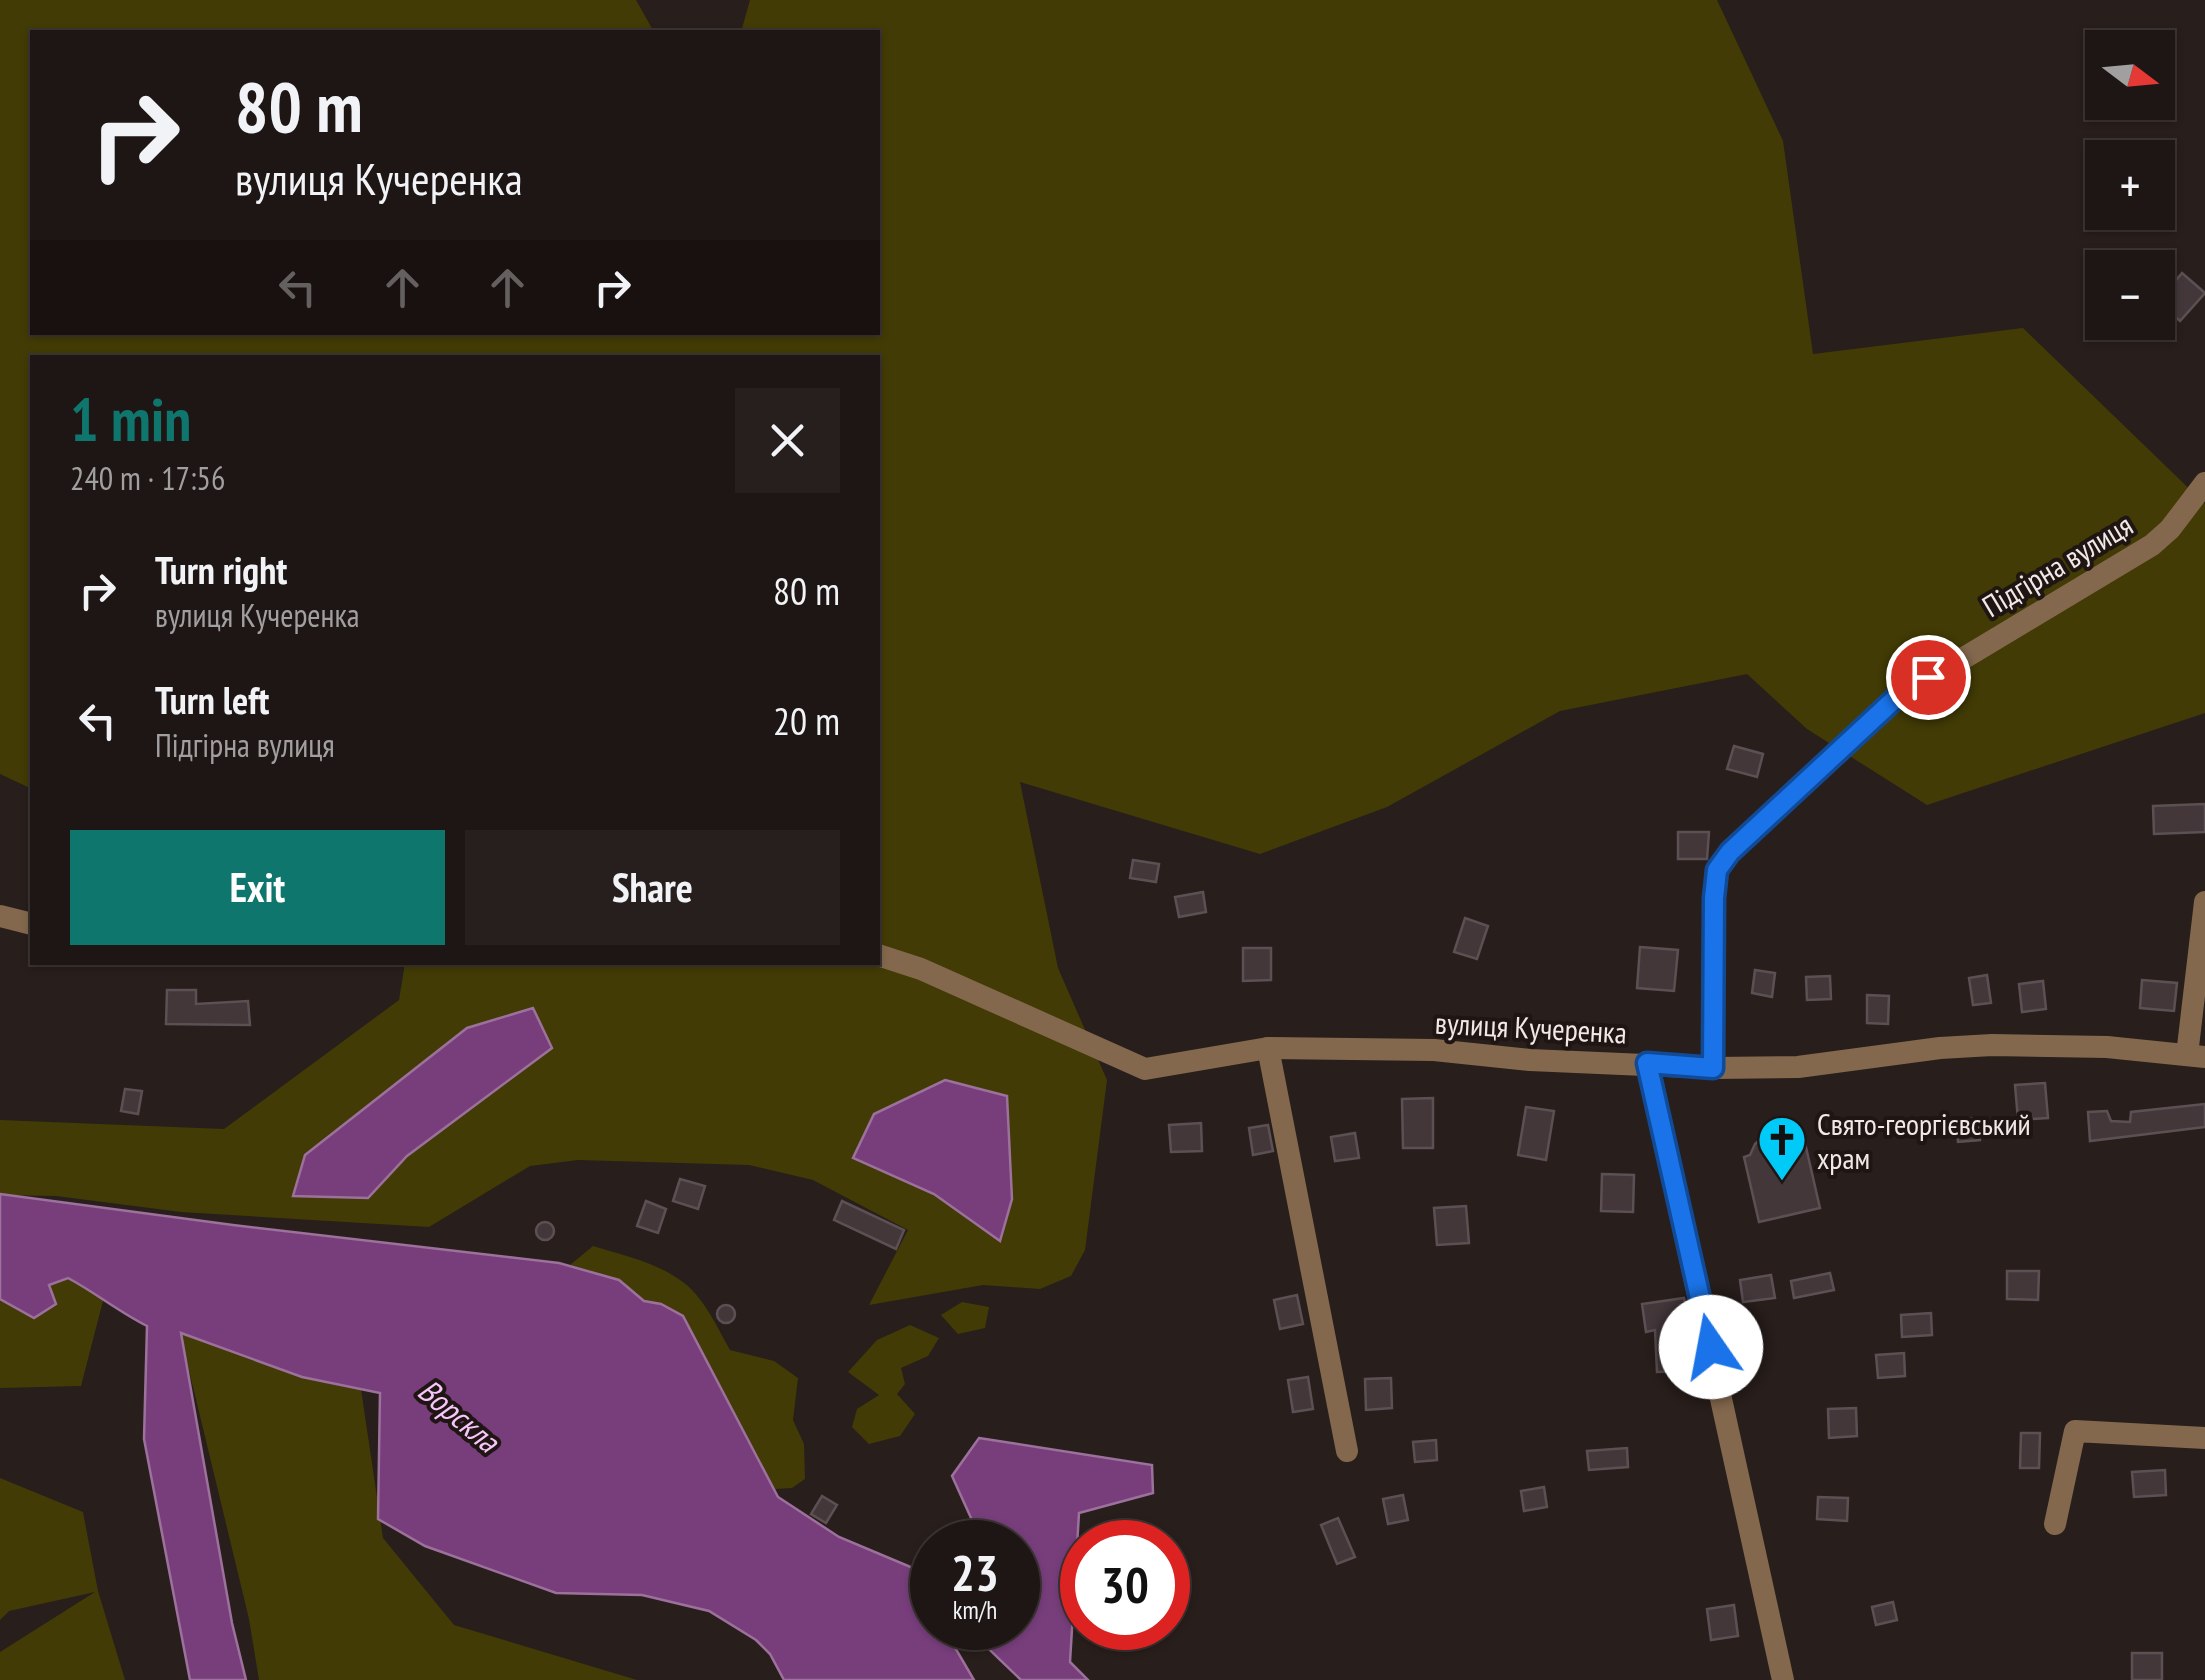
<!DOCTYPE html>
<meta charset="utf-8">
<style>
body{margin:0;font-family:"PT Sans Narrow",sans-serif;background:#261f1d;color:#f1f3f6;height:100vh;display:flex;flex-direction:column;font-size:38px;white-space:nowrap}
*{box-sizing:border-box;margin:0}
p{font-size:32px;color:#a19fa0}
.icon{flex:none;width:55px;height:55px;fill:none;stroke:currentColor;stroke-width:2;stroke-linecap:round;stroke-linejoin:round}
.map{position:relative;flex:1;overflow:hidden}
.sheet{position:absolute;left:30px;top:355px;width:850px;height:610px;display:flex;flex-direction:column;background:#1e1614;border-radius:0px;box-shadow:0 2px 8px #0004,0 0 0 2px #3c3534}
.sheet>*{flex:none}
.hud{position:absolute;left:30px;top:30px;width:850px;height:305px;border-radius:0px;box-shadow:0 2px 8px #0004,0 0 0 2px #3c3534;background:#1e1614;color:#f1f3f6;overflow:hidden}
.needle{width:65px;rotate:106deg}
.buttons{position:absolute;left:2085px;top:30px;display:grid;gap:20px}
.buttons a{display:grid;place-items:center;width:90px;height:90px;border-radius:0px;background:#1e1614;box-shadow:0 2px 8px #0004,0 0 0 2px #3c3534;font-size:50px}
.speed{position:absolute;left:910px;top:1520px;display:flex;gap:20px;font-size:50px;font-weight:700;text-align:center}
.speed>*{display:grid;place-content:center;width:130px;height:130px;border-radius:50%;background:#1e1614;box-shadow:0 2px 8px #0004,0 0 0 2px #3c3534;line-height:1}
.speed small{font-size:25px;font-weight:400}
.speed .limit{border:15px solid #d22;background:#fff;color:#111}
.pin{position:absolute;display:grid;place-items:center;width:85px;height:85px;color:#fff;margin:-42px;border:5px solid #fff;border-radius:50%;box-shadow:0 2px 10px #0007}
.me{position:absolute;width:110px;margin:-55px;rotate:348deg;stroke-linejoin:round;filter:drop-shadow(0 0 8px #0008)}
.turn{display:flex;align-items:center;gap:35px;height:210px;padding:0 40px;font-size:45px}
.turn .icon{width:130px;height:130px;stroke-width:2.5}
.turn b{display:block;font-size:70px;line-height:85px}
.lanes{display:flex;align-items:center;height:95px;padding:0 40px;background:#0003;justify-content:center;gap:50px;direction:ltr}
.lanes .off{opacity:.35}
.round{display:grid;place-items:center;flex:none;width:105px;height:105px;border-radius:0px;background:#261f1d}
.overview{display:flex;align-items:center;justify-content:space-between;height:170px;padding:0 40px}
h1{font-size:60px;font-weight:700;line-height:75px;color:#0f766e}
.action{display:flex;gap:20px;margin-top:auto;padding:20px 40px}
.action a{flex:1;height:115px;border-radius:0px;background:#0f766e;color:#fff;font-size:40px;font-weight:700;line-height:115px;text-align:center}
.action a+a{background:#261f1d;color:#f1f3f6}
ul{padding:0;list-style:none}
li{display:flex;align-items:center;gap:30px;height:130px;padding:0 40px}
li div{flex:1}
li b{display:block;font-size:38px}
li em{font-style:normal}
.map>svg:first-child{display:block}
.green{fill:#423b05}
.water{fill:#773e7b;stroke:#9c719b;stroke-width:2.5}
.building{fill:#43373a;stroke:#5c5054;stroke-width:2.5}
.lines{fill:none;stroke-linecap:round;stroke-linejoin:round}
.minor{stroke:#83684d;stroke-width:22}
.route-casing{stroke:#114b97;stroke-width:25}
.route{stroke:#1a73e8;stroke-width:18}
.labels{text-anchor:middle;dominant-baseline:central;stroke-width:8;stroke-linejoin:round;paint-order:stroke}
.street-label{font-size:30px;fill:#f1e9e7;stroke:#1f1512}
.poi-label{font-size:30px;fill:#f1e9e7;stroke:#1f1512;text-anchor:start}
.water-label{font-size:32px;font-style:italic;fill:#f7c6fa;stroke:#1f1512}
</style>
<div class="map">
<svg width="2205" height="1680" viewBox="0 0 2205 1680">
<rect width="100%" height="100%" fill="#281e1b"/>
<!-- green -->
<g class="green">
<path d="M0,0H636L654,32H32V332H878V32H741L750,0H1717L1783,141L1813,354L2023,328L2205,504V713L1927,805L1807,729L1747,674L1560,711L1387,807L1260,854L1020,782L1058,968L1107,1080L1085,1250L1071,1276L1040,1289L983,1285L869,1305L908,1230L813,1180L749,1165L578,1160L530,1166L429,1227L181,1212L56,1196L0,1195V1120L224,1129L399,1000L405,963L878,962V358H32V789L0,774Z"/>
<path d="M593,1246C622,1255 655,1262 680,1280C703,1295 717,1327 730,1350L774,1361L798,1378L793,1420L804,1444L805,1479L792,1488L775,1489L683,1316L661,1304L644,1301L619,1280L570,1265Z"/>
<path d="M68,1278L104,1297L81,1386L0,1388V1299L34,1318L49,1285Z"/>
<path d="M962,1302L989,1307L985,1328L958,1334L941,1315Z"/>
<path d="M910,1325L939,1338L928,1356L901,1368L905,1384L897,1394L915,1414L900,1436L869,1444L852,1427L857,1409L879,1395L848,1372L877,1340Z"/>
<path d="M180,1333L361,1389L383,1538L454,1625L637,1680H259L249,1619Z"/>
<path d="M0,1478L83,1512L98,1591L125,1680H0V1652L95,1592L9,1611L0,1620Z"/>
</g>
<!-- water -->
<g class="water">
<path d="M533,1008L552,1048L407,1156L368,1198L293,1196L305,1155L467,1028Z"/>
<path d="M945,1080L1007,1096L1012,1199L1000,1241L934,1194L853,1158L874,1114Z"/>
<path d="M0,1194L233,1225L559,1263L619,1280L644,1301L661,1304L683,1316L778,1497L839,1537L920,1571L932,1562V1628H965L947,1634L974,1680H784L770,1654L756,1640L709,1611L642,1595L556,1593L425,1546L378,1519L380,1393L302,1377L181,1333L232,1623L246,1680H190L144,1439L147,1326C119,1312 96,1293 68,1278L49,1285L56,1304L34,1318L0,1299Z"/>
<path d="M979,1438L1152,1465L1153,1493L1079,1513L1070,1662L1088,1680H1021L967,1628H1018V1542H958L976,1529L952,1476Z"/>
</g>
<!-- building -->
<g class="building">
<path d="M2182,273L2205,293L2180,321L2158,302Z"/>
<path d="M1734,746L1763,754L1757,777L1727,769Z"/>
<path d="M2205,804V832L2154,834L2153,806Z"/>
<path d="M1678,832H1709L1707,859H1678Z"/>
<path d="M1133,860L1159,864L1156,882L1130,878Z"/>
<path d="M1203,892L1206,912L1179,917L1175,897Z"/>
<path d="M1465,918L1488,926L1477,959L1454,952Z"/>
<path d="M1640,947L1678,950L1674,991L1637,988Z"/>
<path d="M1243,948H1271V980L1243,981Z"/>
<path d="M1755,970L1775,973L1772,997L1752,993Z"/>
<path d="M1987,975L1991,1003L1973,1005L1969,978Z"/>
<path d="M1830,976L1831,999L1807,1000L1806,977Z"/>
<path d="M2142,980L2177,983L2174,1011L2140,1008Z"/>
<path d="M2043,981L2046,1009L2022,1012L2019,984Z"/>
<path d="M167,990H196V1004L248,1001L250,1025L166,1024Z"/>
<path d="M1867,995L1889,996L1888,1024L1867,1023Z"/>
<path d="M2045,1083L2048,1118L2018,1120L2015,1085Z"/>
<path d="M125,1089L142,1091L138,1114L121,1111Z"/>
<path d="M1433,1098V1148H1403L1402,1099Z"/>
<path d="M2205,1104V1127L2090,1141L2088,1112L2107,1111L2111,1121L2130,1122L2131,1112Z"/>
<path d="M1526,1107L1554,1111L1546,1160L1518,1155Z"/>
<path d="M1978,1118L1980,1140L1958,1142L1956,1120Z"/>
<path d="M1201,1123L1202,1151L1171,1152L1169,1125Z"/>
<path d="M1268,1125L1273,1151L1253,1155L1249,1128Z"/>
<path d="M1784,1132L1801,1144L1805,1143L1820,1208L1759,1222L1744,1157L1750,1155L1755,1144L1763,1137Z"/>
<path d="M1355,1133L1359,1158L1335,1161L1331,1137Z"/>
<path d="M1602,1174L1634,1175L1633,1212L1601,1211Z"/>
<path d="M680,1179L705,1186L698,1209L673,1201Z"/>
<path d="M646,1201L666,1209L658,1233L637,1226Z"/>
<path d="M842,1201L904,1230L896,1249L834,1220Z"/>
<path d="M1466,1206L1469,1243L1437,1245L1434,1208Z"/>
<circle cx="545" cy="1231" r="9"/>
<path d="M2007,1271H2039L2038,1300L2007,1299Z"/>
<path d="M1830,1273L1834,1290L1794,1298L1791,1281Z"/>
<path d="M1771,1275L1775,1298L1743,1302L1740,1280Z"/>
<path d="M1297,1295L1303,1324L1280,1329L1274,1300Z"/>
<path d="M1684,1298L1690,1326H1683L1685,1371L1657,1372L1655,1330L1646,1332L1642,1304Z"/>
<circle cx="726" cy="1314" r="9"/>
<path d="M1931,1313L1932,1335L1902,1337L1901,1315Z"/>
<path d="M1904,1353L1905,1376L1878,1378L1876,1355Z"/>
<path d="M1308,1377L1313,1409L1293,1412L1288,1380Z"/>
<path d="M1391,1378L1392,1408L1366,1410L1365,1379Z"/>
<path d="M1856,1408L1857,1436L1829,1438L1828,1409Z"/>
<path d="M2021,1433H2040L2039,1468H2020Z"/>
<path d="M1436,1440L1437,1460L1415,1462L1413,1442Z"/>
<path d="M1627,1448L1628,1467L1589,1470L1587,1451Z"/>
<path d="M2165,1470L2166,1495L2134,1497L2132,1472Z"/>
<path d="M1544,1487L1547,1507L1524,1511L1521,1491Z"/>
<path d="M1403,1495L1408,1520L1388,1524L1383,1499Z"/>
<path d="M822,1496L837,1505L826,1523L811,1514Z"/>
<path d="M1818,1497L1848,1498L1847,1521L1817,1519Z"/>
<path d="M1338,1518L1355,1557L1337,1564L1321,1525Z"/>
<path d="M1893,1602L1897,1620L1876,1625L1872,1607Z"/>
<path d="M1734,1605L1738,1636L1711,1640L1707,1609Z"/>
<rect x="2132" y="1653" width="30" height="27"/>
</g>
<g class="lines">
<!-- minor -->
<g class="minor">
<path d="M0,916L32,924"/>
<path d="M878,955L921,969L1145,1069L1268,1048L1434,1050L1530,1060L1713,1068L1798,1067L1940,1048L1992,1045L2107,1047L2205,1057"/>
<path d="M1268,1048L1347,1451"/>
<path d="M2187,1055L2205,902"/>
<path d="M1647,1063L1783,1680"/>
<path d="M1713,1068L1714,899L1717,870L1730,852L1899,697L2152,545L2170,529L2205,483"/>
<path d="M2055,1524L2075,1431L2205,1438"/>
</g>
</g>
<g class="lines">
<!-- route casing -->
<g class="route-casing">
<path id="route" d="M1711,1347L1647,1063L1713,1068L1714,898L1717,870L1730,852L1898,696L1928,677"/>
</g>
<!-- route -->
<use href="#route" class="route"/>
</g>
<!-- icons -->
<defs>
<g id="church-pin" transform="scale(2.5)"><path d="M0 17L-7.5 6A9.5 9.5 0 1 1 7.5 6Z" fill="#00cbf8" stroke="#1f1512"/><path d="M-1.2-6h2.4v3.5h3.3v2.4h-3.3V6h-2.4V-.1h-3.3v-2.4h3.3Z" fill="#111"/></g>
</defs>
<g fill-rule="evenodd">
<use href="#church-pin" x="1782" y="1140"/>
</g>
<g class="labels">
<!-- street labels -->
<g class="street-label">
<text transform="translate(2057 565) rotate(-31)">Підгірна вулиця</text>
<text transform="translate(1531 1027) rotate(3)">вулиця Кучеренка</text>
</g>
<!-- poi labels -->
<g class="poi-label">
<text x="1817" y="1123">Свято-георгієвський<tspan x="1817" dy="34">храм</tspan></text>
</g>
<!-- water labels -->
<g class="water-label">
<text transform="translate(459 1415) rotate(40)">Ворскла</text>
</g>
</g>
</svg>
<div class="buttons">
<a><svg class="needle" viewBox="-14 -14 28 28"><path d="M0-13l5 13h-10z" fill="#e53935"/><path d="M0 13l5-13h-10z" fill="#a19fa0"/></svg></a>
<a>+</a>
<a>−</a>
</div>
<div class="speed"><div>23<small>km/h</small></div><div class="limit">30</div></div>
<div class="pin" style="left:1928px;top:677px;background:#d93025"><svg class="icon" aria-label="arrive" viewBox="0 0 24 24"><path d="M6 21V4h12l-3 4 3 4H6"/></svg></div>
<svg class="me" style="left:1711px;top:1347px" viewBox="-20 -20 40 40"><circle r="19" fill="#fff"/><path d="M0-13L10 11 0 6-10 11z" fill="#1a73e8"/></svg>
<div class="hud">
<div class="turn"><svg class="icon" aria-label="right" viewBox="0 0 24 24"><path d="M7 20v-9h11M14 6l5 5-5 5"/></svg><div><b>80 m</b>вулиця Кучеренка</div></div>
<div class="lanes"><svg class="icon off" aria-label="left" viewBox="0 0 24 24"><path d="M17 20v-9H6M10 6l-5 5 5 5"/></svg><svg class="icon off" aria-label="ahead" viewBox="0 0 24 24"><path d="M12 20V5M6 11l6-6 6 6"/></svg><svg class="icon off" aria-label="ahead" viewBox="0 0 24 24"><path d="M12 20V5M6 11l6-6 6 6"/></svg><svg class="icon" aria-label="right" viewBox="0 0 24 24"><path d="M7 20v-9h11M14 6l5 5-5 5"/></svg></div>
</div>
<section class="sheet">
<div class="overview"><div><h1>1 min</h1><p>240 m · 17:56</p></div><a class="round"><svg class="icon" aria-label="close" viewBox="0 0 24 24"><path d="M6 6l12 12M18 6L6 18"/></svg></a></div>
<ul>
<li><svg class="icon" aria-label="right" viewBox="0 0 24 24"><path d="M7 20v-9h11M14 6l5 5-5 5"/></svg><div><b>Turn right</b><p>вулиця Кучеренка</p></div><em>80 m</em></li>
<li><svg class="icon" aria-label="left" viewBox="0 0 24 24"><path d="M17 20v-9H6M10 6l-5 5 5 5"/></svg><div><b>Turn left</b><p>Підгірна вулиця</p></div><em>20 m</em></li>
</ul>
<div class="action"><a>Exit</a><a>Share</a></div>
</section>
</div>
